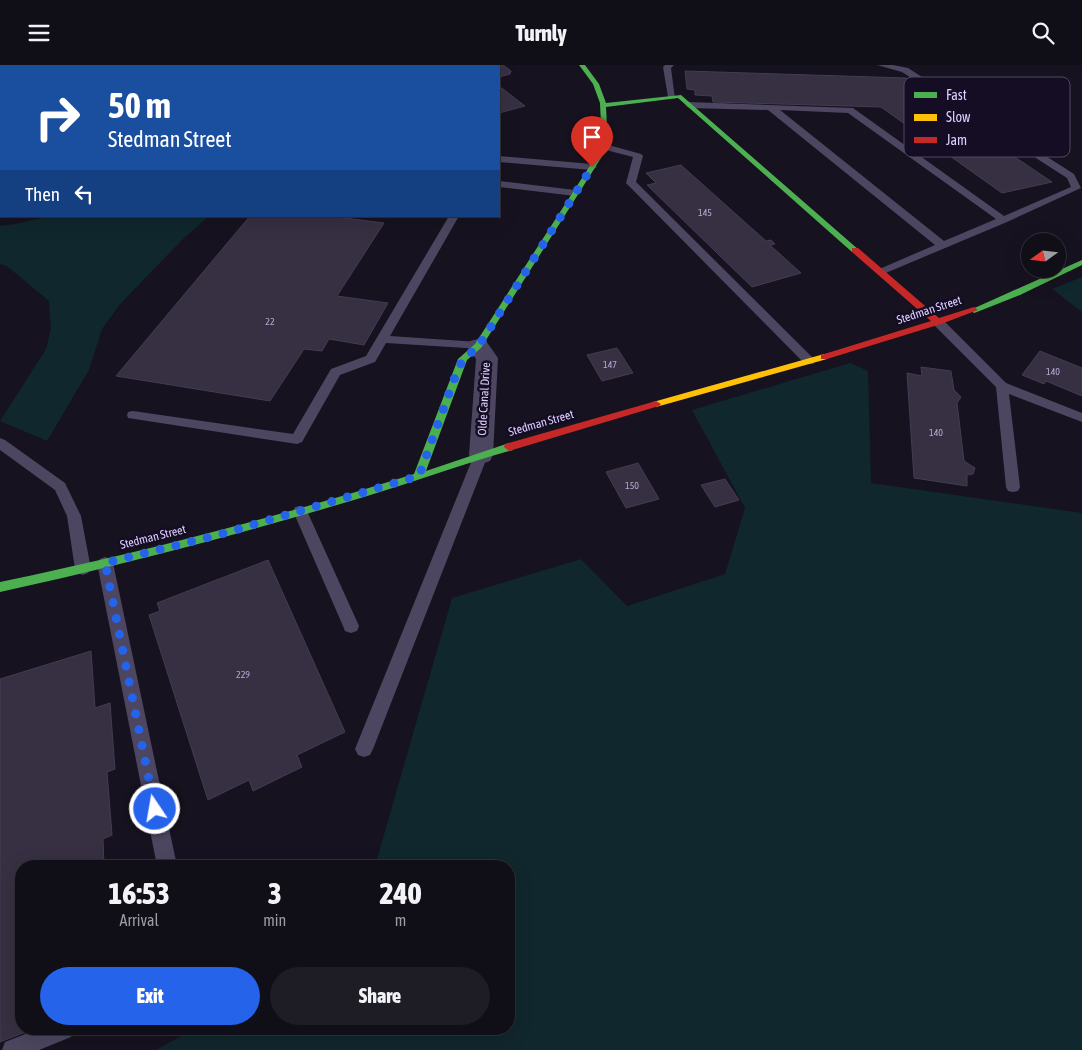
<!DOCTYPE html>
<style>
body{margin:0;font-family:"Asap Condensed",sans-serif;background:#1e1c24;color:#f1f3f6;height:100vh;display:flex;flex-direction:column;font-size:19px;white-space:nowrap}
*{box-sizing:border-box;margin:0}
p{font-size:16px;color:#9c9ca1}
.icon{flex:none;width:28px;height:28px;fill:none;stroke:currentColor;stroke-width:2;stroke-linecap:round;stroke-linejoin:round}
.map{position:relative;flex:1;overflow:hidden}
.panel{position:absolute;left:15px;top:795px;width:500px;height:175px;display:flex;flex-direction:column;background:#100e17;border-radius:20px;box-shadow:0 5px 20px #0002,0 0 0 1px #302e36}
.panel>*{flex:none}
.guide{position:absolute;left:0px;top:0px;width:500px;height:152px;box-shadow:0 5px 20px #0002,0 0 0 1px #302e36;background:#1a4fa0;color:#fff;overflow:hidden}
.needle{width:32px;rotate:255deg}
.buttons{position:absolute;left:1021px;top:168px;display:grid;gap:10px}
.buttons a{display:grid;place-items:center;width:45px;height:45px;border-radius:50%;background:#100e17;box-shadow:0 5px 20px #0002,0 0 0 1px #302e36;font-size:25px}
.pin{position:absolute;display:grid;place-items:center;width:42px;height:42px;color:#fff;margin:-51px -21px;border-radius:50% 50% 50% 0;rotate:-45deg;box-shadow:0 0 5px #0007}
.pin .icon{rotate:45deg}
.me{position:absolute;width:55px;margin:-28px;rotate:348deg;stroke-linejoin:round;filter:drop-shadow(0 0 4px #0008)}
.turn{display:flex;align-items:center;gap:18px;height:105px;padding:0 25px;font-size:22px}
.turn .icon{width:65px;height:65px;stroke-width:2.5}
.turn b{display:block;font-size:35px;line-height:42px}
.then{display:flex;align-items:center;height:48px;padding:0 25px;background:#0003;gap:10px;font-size:19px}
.eta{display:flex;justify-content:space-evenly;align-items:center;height:85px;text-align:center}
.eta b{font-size:30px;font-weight:800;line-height:35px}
.action{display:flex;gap:10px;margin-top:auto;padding:10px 25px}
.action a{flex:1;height:58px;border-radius:30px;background:#2563eb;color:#fff;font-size:20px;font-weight:800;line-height:58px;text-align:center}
.action a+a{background:#1e1c24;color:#f1f3f6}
header{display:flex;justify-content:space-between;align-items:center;height:65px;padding:0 25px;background:#100e17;font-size:22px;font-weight:800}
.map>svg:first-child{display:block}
.green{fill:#10272d}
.building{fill:#363042;stroke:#443c53}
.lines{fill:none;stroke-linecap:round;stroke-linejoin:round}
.lane{fill:#4c4660;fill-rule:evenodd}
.street{fill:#4c4660;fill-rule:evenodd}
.fast{fill:#4caf50;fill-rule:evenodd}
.slow{fill:#ffc107;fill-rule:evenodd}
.jam{fill:#c62828;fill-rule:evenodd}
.route{stroke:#2563eb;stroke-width:9;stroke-dasharray:0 16.2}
.labels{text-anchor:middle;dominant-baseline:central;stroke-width:5;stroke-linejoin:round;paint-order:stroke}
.number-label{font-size:10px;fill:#b4a8d0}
.street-label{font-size:12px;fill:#ded0ff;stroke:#150d24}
.key{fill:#150d24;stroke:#514866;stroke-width:1}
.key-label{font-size:14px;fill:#ded0ff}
</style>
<header><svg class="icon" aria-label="menu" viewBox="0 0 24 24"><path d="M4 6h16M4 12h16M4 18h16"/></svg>Turnly<svg class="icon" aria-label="search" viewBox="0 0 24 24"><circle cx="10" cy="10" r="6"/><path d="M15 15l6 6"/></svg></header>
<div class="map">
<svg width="1082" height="985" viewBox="0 0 1082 985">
<rect width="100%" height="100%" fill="#16121f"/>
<!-- green -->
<g class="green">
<path d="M0,0H376L377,1H1V3Z"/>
<path d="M52,151H209L184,173L120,239L102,264L89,305L47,376L0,356L46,284L51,264L49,236L7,201L0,199V161L15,159Z"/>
<path d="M1082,212V247L1052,224Z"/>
<path d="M850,298L868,306L871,418L1082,448V985H156L194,964H509V801H375L452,533L581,494L627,541L725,509L745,443L692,345Z"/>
</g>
<!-- building -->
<g class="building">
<path d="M431,0H503L511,6L510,9L499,12V1Z"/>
<path d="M685,6L906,13L949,41L942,43L1052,117L1002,128L881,42L713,37L712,31L695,30V25L687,24Z"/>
<path d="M499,21L525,41L499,48Z"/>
<path d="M681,100L766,176L771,175L775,179L770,180L801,208L752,222L647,120L656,118L646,108Z"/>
<path d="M250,151H329L384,158L337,231L388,238L364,280L329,274L322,286L304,284L270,336L116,311Z"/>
<path d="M617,283L633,308L602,316L587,290Z"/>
<path d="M1040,286L1082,303V331L1046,316L1044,319L1022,310Z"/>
<path d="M921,302L951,306L954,325L961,332L957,338L964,396L975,403L973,409L967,410V421L914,413L907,308L922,311Z"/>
<path d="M638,398L659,434L626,443L606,407Z"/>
<path d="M725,414L739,435L715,442L701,420Z"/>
<path d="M268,495L345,667L297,690L302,702L253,726L249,715L208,735L149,550L160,546L157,538Z"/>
<path d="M91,586L95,643L110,638L115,704L107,707L112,770L103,774L104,801H21V964H33L0,977V614Z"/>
</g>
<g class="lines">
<!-- lane -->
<g class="lane">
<path d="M665,0H674L671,3L675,34L668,32L663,2Z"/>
<path d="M877,0H893L908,3L1074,109L1081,123L1007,157L881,210L876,207L877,205L935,180L768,45L689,43L685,40L689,37L853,43L1004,151L1071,122L1067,113L902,7ZM780,45L848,48L996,154L944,176Z"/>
<path d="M605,79L641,89L643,91L636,117L813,293L815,296L813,299H805L628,120L626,118L633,92L602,84L600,82Z"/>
<path d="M499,91L592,99L597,102L592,105L499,97Z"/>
<path d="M499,116L575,125L580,128L575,131L499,122Z"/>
<path d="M449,151H459L390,271L478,277L482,278L484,281L482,284L386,278L375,297L340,310L302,377L297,379L128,353L127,350L128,347L133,346L293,369L331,304L366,291Z"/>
<path d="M938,253L942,254L1006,318L1082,348V357L1009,329L1020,422L1018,426L1013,427L1008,426L1006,422L996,322L934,260L932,257L934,254Z"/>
<path d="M0,373L5,375L65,418L81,451L91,504L88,508L83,510L78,508L75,504L67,451L55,425L0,385Z"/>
<path d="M481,385L486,387L488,390L373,684L370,690L364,692L358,690L355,684L474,390L476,387Z"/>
<path d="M300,441L305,442L307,446L359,561L357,566L351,568L345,566L343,561L293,446L295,442Z"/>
<path d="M105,492L110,494L113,498L177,801H157L97,498L100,494Z"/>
<path d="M38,964H74L71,972L39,985H2L5,977Z"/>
</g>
<!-- street -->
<path class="street" d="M478,274L486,276L498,293L493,390L490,396L481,399L472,396L469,390L476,294L467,281L470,276Z"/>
<!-- fast -->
<g class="fast">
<path d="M579,0H585L599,19L606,38L681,30L859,185L852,187L678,33L606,42L608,82L481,283L467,295L426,406L509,378L513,379L514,382L513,385C463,399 414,417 364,432C244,468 123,500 0,527V517C140,488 278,452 414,409L458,294L475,279L602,82L600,38L593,19Z"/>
<path d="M1082,195V200L1020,230L977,247L974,248L970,245Z"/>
</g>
<!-- slow -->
<path class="slow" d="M824,289L827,290V294L656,342L651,339L653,337Z"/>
<!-- jam -->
<g class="jam">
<path d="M852,183H858L939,253L974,242L978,245L941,259L827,294H821V290L931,256L852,187Z"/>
<path d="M656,336L661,339L659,341L509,386L504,382L505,379Z"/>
</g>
</g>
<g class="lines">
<!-- route -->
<path class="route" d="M155,744L105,498L218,470L419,411L455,312L463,294L478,282L592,102"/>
</g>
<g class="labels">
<!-- number labels -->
<g class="number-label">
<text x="705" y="147">145</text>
<text x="270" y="256">22</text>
<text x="610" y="299">147</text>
<text x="1053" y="306">140</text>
<text x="936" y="367">140</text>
<text x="632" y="420">150</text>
<text x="243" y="609">229</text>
</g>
<!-- street labels -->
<g class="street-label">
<text transform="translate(929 245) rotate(-18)">Stedman Street</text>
<text transform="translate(484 334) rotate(-87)">Olde Canal Drive</text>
<text transform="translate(541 358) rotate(-16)">Stedman Street</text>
<text transform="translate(153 472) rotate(-14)">Stedman Street</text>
</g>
</g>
<!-- legend -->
<rect x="904" y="12" width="166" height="80" rx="8" class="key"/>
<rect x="914" y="27" width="23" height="6" fill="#4caf50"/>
<rect x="914" y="49" width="23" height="7" fill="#ffc107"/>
<rect x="914" y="72" width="23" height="6" fill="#c62828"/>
<g class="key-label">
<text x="946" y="35">Fast</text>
<text x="946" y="57">Slow</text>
<text x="946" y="80">Jam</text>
</g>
</svg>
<div class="buttons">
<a><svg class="needle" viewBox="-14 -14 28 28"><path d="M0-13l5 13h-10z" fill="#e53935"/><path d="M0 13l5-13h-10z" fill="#9c9ca1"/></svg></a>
</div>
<div class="pin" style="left:592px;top:102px;background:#d93025"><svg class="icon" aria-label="arrive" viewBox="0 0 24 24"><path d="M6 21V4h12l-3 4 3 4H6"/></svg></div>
<svg class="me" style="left:155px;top:744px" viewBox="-20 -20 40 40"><circle r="17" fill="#2563eb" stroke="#fff" stroke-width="3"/><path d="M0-11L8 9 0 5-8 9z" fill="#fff"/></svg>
<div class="guide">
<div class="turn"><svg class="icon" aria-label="right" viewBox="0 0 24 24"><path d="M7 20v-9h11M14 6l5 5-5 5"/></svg><div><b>50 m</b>Stedman Street</div></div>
<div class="then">Then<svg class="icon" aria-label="left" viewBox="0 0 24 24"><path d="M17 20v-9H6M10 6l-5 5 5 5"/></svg></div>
</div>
<section class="panel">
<div class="eta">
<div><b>16:53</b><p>Arrival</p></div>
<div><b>3</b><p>min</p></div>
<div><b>240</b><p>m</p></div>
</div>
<div class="action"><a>Exit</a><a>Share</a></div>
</section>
</div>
